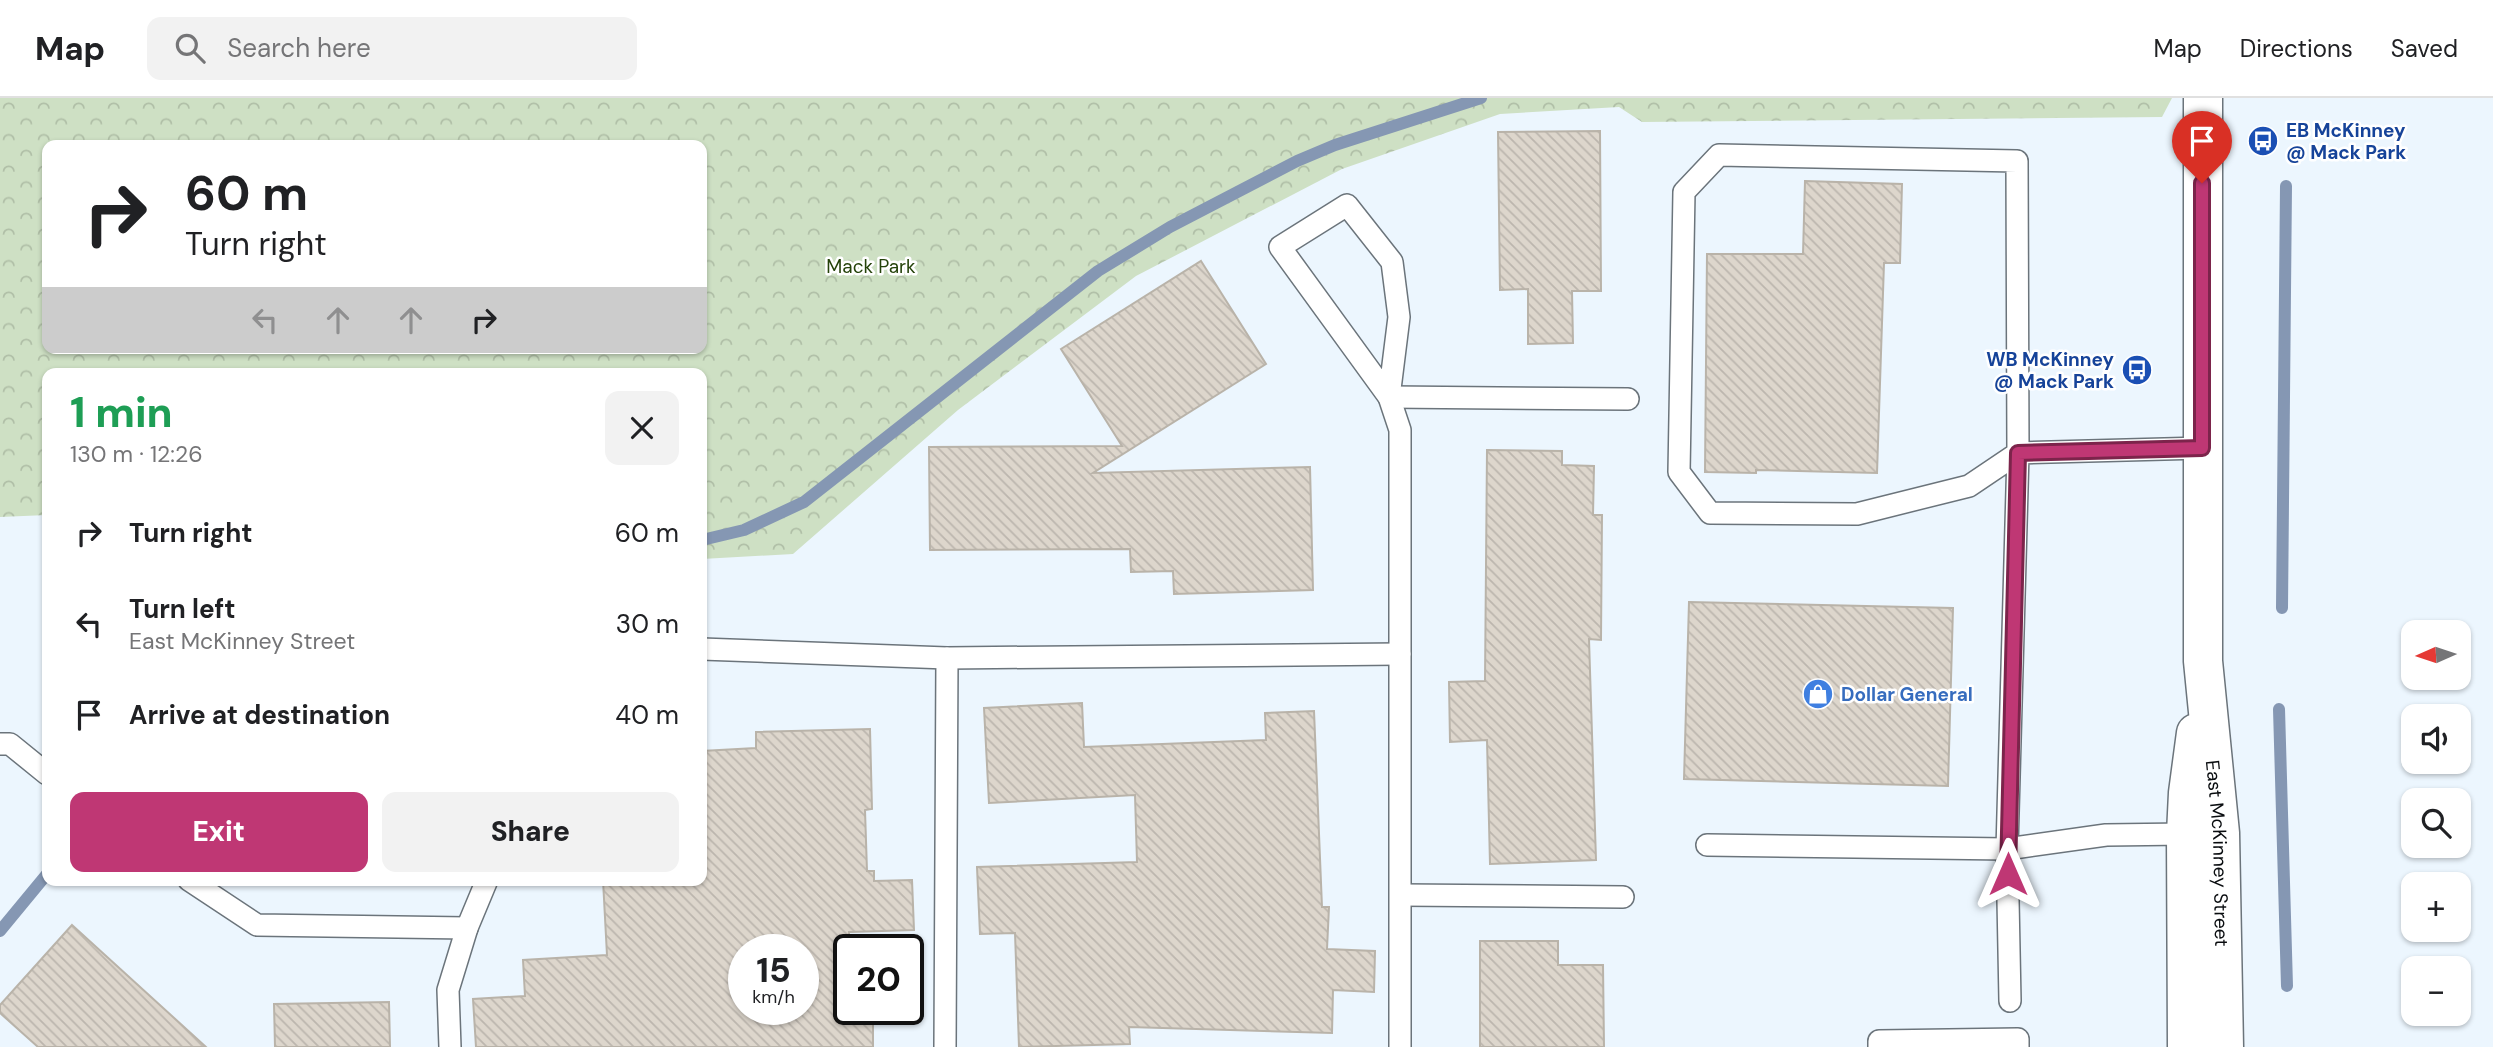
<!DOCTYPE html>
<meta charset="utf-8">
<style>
body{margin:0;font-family:"DM Sans",sans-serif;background:#f2f2f2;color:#202124;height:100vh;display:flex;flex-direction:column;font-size:26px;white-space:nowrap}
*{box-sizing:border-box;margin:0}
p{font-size:23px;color:#757577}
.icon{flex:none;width:38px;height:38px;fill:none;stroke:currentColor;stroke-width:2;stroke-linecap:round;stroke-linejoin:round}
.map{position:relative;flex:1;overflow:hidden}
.side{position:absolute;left:42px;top:270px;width:665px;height:518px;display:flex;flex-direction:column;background:#fff;border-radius:14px;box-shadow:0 2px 5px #0004}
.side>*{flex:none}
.top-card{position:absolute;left:42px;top:42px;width:665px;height:214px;border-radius:14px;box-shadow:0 2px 5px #0004;background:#fff;color:#202124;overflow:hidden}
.needle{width:46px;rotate:267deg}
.tools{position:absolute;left:2401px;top:522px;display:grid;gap:14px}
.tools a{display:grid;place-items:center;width:70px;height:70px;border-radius:14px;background:#fff;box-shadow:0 2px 5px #0004;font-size:35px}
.speed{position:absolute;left:728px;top:836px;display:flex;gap:14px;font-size:35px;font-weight:700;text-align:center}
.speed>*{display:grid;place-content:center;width:91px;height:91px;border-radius:50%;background:#fff;box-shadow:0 2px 5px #0004;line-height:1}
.speed small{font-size:18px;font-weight:400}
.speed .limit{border:4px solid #111;border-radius:10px;background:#fff;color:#111}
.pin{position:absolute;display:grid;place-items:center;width:60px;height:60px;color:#fff;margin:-72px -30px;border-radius:50% 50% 50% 0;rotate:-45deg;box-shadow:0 0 7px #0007}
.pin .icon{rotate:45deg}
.me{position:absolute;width:77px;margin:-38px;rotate:0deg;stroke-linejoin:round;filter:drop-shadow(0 0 5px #0008)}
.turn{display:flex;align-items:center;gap:24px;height:147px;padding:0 28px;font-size:32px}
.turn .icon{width:91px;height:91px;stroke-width:2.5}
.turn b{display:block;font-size:49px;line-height:60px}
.lanes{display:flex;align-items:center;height:66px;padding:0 28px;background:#0003;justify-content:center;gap:35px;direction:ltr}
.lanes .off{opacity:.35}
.round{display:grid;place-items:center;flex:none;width:74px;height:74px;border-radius:14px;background:#f2f2f2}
.summary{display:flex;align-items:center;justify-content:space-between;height:119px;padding:0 28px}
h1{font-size:42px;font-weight:800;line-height:52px;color:#1e9e55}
.action{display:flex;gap:14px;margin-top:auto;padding:14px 28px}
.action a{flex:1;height:80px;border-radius:14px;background:#bf3774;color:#fff;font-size:28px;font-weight:800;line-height:80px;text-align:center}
.action a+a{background:#f2f2f2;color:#202124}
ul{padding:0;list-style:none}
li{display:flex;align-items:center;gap:21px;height:91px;padding:0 28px}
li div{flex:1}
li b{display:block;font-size:26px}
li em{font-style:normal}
header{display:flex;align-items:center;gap:42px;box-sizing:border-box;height:98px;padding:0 35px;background:#fff;border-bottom:2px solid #e0e0e0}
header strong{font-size:33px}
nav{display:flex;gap:38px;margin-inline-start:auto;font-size:24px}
.search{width:490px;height:63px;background:#f2f2f2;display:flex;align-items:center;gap:18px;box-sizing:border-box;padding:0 24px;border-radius:14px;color:#757577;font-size:26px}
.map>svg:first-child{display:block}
.park{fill:url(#park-crowns);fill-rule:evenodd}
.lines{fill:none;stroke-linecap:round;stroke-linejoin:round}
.stream{stroke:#8597b3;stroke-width:12}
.building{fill:url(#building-back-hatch);stroke:#b9b3a9;stroke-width:2;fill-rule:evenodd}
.service-casing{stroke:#6b747b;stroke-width:24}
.secondary-casing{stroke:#6b747b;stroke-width:41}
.service{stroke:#fff;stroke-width:21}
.secondary{stroke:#fff;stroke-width:38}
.route-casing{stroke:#7c244b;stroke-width:18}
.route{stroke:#bf3774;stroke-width:12}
.labels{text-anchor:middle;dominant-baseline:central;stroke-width:5;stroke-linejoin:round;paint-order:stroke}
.transit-label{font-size:19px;font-weight:bold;fill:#164399;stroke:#fff;text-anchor:start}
.park-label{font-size:19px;fill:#244209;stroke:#fff}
.shop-label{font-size:19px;font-weight:bold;fill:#366cbe;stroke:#fff;text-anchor:start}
.street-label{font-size:19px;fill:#090c0f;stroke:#fff}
</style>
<header>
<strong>Map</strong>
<div class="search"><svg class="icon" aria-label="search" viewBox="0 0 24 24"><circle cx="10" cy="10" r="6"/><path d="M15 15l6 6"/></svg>Search here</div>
<nav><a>Map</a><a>Directions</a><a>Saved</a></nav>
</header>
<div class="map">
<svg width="2493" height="949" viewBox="0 0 2493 949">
<defs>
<pattern id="park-crowns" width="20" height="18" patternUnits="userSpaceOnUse" patternTransform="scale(1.75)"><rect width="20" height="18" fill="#cee0c4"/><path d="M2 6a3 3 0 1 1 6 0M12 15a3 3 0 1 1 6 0" fill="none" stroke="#b0bfa7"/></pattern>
<pattern id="building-back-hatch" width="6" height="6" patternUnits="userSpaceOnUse" patternTransform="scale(1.75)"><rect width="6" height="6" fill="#ddd6cc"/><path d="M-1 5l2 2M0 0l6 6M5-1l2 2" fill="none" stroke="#bcb6ae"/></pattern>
</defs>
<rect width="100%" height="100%" fill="#ecf6fe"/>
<!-- park -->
<path class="park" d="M0,0H2172L2162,19L1642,24L1619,9L1500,16L1342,71L1136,178L958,312L793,456L702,461V275H47V417L0,419ZM47,47H702V250H47Z"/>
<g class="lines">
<!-- stream -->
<g class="stream">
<path d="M702,442L744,432L804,404L1098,173L1170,129L1297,63L1335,47L1481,0"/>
<path d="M2282,510L2286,88"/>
<path d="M2279,611L2287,888"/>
<path d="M0,833L47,776"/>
</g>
</g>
<!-- building -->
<g class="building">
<path d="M1600,33L1601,193H1572L1573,245L1528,246V191L1500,192L1498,34Z"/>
<path d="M1805,83L1902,86L1900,165H1884L1877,375L1756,372V375L1705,374L1707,156H1803Z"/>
<path d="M1201,163L1266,266L1093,375L1310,369L1313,492L1174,496L1173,473L1131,474L1130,451L930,452L929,349L1122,348L1061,251Z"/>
<path d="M1487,352L1562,353V367L1594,368L1593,417H1602L1601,542L1589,541L1596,762L1490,766L1487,642L1450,644L1449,584L1485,583Z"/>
<path d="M1689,504L1953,510L1948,688L1684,681Z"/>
<path d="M1082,605L1084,649L1266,642L1265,615L1314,613L1322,809H1329L1327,851L1375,853L1374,894L1333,892L1332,935L1129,929L1130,946L1019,949L1015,835L980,836L977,769L1137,764L1135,697L989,705L984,610Z"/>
<path d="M870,631L872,711L865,712L867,773H874V783L912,782L914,832L849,834V912H873V949H476L473,901L525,898L523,862L607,857L603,782H702V653L756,650V634ZM744,852H803V912H744Z"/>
<path d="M72,827L206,949H38L0,915V907Z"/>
<path d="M1480,843H1558V867H1603L1604,949H1480Z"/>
<path d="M389,904L390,949H275L274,906Z"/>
</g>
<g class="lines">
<!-- service casing -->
<g class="service-casing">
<g id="service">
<path d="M1389,299L1399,219L1392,164L1347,107L1280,149L1389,299L1400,332V949"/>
<path d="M1389,299L1628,301"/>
<path d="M702,551L947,560L1400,556"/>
<path d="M0,646H10L47,676"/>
<path d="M1707,747L2007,751L2106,737L2186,736"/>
<path d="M189,782L257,827L467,830"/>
<path d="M1402,797L1623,799"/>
<path d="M2010,903L2007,751L2018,355L2017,63L1719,57L1684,94L1679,374L1710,415L1857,416L1969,388L2018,355L2202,350"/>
<path d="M450,949L448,892L467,830L487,782"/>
<path d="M945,949L947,560"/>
<path d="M1879,949V943L2018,941V949"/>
</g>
</g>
<!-- secondary casing -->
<g class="secondary-casing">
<g id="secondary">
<path id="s1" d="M2203,0V563L2220,735L2224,949"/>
<path d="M2187,949L2186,736L2188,695L2196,635"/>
</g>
</g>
<!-- service -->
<use href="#service" class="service"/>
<!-- secondary -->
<use href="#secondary" class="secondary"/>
</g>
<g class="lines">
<!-- route casing -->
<g class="route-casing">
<path id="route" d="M2008,776L2018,355L2202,350V85"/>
</g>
<!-- route -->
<use href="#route" class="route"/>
</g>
<!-- icons -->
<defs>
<g id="bus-disc" transform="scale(1.575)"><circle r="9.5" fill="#1a4fb4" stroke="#fff"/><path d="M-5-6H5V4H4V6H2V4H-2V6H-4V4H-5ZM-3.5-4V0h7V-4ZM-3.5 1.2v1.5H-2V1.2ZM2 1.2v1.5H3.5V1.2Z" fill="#fff"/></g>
<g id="shop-disc" transform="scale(1.575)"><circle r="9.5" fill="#3f7fe0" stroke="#fff"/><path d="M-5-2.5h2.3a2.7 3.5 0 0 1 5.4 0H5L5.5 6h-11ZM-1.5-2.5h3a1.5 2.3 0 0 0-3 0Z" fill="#fff"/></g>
</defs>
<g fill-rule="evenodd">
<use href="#bus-disc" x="2263" y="43"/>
<use href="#bus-disc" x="2137" y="272"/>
<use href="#shop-disc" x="1818" y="596"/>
</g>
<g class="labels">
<!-- transit labels -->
<g class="transit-label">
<text x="2286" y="32">EB McKinney<tspan x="2286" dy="22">@ Mack Park</tspan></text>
<text x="2114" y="261" text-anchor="end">WB McKinney<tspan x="2114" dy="22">@ Mack Park</tspan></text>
</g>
<!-- park labels -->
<g class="park-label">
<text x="871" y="168">Mack Park</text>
</g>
<!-- shop labels -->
<g class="shop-label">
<text x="1841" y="596">Dollar General</text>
</g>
<!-- street labels -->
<g class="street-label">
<text stroke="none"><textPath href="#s1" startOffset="756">East McKinney Street</textPath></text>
</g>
</g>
</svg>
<div class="tools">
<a><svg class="needle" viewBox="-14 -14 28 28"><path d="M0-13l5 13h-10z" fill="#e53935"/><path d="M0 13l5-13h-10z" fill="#757577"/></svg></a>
<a><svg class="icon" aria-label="sound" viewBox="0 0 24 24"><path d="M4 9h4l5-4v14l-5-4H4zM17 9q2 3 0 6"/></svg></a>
<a><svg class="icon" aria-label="search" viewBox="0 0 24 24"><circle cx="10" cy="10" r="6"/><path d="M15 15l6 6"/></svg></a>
<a>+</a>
<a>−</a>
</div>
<div class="speed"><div>15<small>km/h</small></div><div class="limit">20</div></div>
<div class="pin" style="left:2202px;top:85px;background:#d93025"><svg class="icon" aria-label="arrive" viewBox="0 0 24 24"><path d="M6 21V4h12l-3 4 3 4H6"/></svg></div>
<svg class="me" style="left:2008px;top:776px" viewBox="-20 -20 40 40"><path d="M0-17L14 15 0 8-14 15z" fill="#bf3774" stroke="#fff" stroke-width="4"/></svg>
<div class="top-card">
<div class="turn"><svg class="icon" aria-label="right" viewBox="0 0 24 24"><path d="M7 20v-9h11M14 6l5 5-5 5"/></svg><div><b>60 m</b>Turn right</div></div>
<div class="lanes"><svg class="icon off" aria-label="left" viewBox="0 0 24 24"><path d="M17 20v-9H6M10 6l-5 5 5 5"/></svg><svg class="icon off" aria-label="ahead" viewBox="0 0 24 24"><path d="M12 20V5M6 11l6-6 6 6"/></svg><svg class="icon off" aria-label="ahead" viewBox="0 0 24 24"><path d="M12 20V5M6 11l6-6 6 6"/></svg><svg class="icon" aria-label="right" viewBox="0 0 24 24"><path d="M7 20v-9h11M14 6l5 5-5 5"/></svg></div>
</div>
<section class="side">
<div class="summary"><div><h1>1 min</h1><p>130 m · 12:26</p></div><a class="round"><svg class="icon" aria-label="close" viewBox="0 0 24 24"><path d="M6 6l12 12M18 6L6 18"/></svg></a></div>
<ul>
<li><svg class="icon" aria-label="right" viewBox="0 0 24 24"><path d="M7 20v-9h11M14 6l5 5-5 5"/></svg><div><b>Turn right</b></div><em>60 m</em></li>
<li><svg class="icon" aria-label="left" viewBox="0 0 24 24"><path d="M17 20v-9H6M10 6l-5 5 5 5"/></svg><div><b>Turn left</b><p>East McKinney Street</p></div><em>30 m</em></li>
<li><svg class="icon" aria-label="arrive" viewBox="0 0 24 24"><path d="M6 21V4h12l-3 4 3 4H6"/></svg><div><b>Arrive at destination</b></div><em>40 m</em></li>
</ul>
<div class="action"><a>Exit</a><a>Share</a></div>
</section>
</div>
